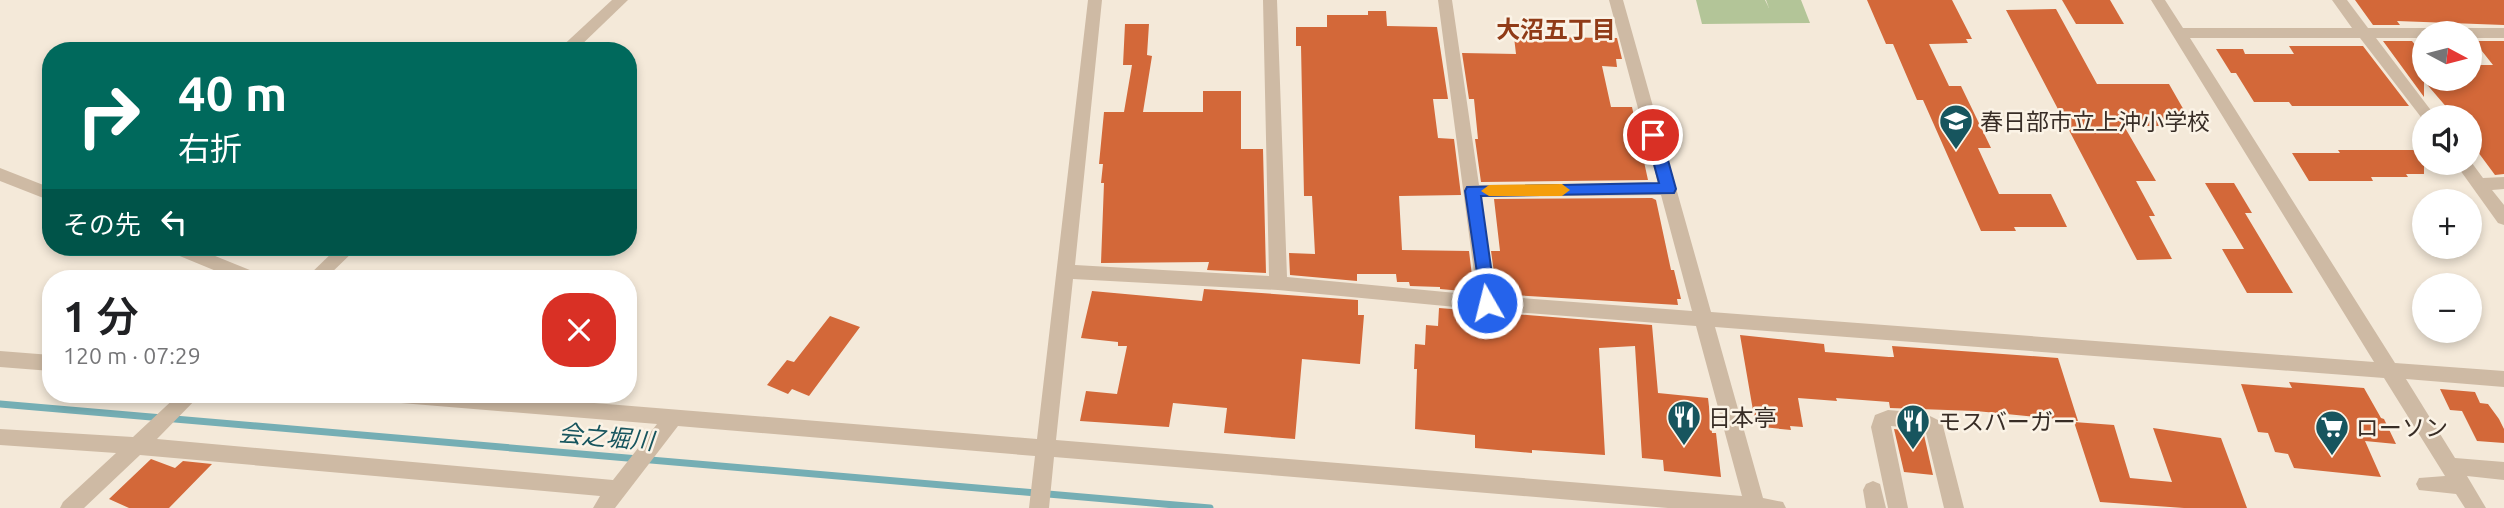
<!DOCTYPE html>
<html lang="ja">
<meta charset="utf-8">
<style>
body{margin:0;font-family:Ubuntu,"Noto Sans JP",sans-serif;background:#f2f2f2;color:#202124;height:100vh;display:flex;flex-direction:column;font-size:26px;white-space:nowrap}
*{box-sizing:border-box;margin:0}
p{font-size:23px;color:#757577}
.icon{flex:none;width:38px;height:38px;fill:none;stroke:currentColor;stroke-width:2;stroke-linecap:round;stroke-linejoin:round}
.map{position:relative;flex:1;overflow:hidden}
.details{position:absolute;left:42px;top:270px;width:595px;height:133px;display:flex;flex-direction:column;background:#fff;border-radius:28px;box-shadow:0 4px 10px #0003}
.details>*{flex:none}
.hud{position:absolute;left:42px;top:42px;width:595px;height:214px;border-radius:28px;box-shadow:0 4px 10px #0003;background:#00695c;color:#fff;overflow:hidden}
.needle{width:46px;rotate:97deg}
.tools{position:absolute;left:2412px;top:21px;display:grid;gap:14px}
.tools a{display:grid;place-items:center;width:70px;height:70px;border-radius:50%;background:#fff;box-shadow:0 4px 10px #0003;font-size:35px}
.pin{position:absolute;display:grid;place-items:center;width:60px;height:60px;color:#fff;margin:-30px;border:4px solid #fff;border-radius:50%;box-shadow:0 2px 7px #0007}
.me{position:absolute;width:77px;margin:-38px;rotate:352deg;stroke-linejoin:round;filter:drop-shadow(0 0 5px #0008)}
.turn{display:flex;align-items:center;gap:24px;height:147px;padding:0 21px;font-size:32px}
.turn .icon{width:91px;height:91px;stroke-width:2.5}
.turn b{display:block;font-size:49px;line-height:60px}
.then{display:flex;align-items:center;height:66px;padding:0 21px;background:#0003;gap:14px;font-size:26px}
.round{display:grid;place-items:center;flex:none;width:74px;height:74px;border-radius:28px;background:#f2f2f2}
.head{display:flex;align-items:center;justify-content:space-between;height:119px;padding:0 21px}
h1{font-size:42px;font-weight:600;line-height:52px}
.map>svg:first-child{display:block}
.green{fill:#b3c598}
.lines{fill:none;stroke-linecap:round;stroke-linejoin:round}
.stream{stroke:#75aeb4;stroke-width:7}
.building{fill:#d36839}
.minor{fill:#cebaa4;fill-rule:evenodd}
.route{fill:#2563eb;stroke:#184099;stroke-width:2}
.slow{fill:#f59e0b}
.labels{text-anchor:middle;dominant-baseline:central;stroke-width:5;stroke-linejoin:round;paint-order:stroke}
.poi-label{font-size:23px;fill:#382d26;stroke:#fbf3e6;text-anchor:start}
.neighbourhood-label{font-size:24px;font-weight:bold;fill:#903b17;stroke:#fbf3e6}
.water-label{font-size:24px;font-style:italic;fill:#17555e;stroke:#fbf3e6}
</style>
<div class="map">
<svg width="2504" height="508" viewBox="0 0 2504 508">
<rect width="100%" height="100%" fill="#f4e9d9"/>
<!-- green -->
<path class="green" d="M1696,0H1765L1769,8L1766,0H1801L1810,23L1702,24Z"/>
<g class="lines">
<!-- stream -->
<path class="stream" d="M0,404L1210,508"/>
</g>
<!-- building -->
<g class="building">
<path d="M1867,0H1952L1972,39H1966L1968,43L1929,44L1949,86H1961L1991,148H1978L1999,194H2051L2067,227H2014L2016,231H1981L1923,100H1917L1893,44H1886Z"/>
<path d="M2062,0H2110L2124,24H2076Z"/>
<path d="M2355,0H2504V25L2397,21L2400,25H2373Z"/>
<path d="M2056,9L2097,84H2169L2193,126H2124L2156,181H2136L2155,216H2149L2172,259L2137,260L2006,10Z"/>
<path d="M1368,11H1386L1387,26L1437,27L1448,99H1433L1438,138L1454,139L1461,195L1399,196L1402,250L1469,251L1474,292L1440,289V287L1410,286L1409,282H1397L1396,274H1357V281L1290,275L1289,253L1315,254L1312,196H1304L1301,46H1296V27H1327V15H1368Z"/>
<path d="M1125,24H1149L1147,55L1152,56L1143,112H1203V91H1241V149H1263L1266,273L1207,270L1209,262L1101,263L1104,183H1101L1103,164H1099L1104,112H1124L1132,65H1123Z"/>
<path d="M1514,37L1617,38L1622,59H1616L1617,67L1602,66L1611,107H1632L1648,180L1481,182L1475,139H1478L1474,99H1469L1462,53L1516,54Z"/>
<path d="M2383,41H2412L2424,56V79H2469V65H2493L2474,41H2504V174L2495,175L2475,148H2478L2469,136V117H2455L2424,81V97Z"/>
<path d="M2289,46H2363L2409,106H2292L2289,102H2254L2236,73H2231L2216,49H2243L2245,54H2294Z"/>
<path d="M2338,150H2424V174H2406L2408,177H2371L2373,181H2309L2292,153H2340Z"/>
<path d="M2205,183H2234L2252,213H2245L2293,293H2247L2222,249H2244Z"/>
<path d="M1652,198L1656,200L1671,270H1674L1681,299H1677L1678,305L1497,294L1491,251H1500L1494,199Z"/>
<path d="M1204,289L1358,300V315H1364L1360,364L1302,359L1295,439L1224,433L1227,408L1173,403L1169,427L1080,421L1086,391L1117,394L1127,346H1118V342L1081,338L1092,291L1202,301Z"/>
<path d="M1439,308L1652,325L1658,393L1708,398L1712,433H1716L1721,477L1664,471L1663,460L1642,458L1635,346L1599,348L1605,455L1532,450V453L1475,448V435L1415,429L1417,369H1414L1415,344L1425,345L1426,325L1438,326Z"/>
<path d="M830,316L860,327L809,396L792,389L788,394L767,385L787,360L794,362Z"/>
<path d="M1740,335L1824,344L1825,352L1889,357H1894L1892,346L2058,358L2078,421L1976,411L1890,408L1889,402L1836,398L1837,401L1798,398L1803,427L1790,426L1791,430L1762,427L1761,423L1755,422Z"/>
<path d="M2289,382L2364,388L2381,418L2384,419L2396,444L2365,441L2381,477L2294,468L2288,454L2275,452L2268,433L2258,432L2241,384L2292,388Z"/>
<path d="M2440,389L2475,392L2480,403L2488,404L2499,419L2504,429V443L2477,441L2462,411L2450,410Z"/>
<path d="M2074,422L2114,425L2130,478L2172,482L2153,428L2221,438L2247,508H2184L2100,502Z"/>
<path d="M1894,429L1919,432L1924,435L1933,475L1904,472Z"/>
<path d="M151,459L175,468L183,461L212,464L169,508H129L109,499Z"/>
</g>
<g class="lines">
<!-- minor -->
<g class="minor">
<path d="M612,0H628L575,51H557Z"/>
<path d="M1088,0H1102L1075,265L1269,276L1263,0H1277L1287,277L1477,295L1438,0H1452L1479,185L1658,183L1609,0H1623L1711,312L2374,362L2151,0H2165L2183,28H2352L2332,0H2347L2368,28H2504V38H2469V33H2424V38H2376L2436,117H2424V121L2360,38H2190L2395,363L2504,371V387L2406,379L2455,458L2504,462V480L2467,476L2486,508H2465L2456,494L2419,490L2416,484L2419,478L2445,476L2384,378L1715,327L1763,498L1783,502L1786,508H1668L1054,457L1049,508H1029L1035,456L678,426L615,508H593L600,496L140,455L84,508H60L63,502L116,453L0,445V429L133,437L179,394H201L157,439L613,480L657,424L389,402L382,400L380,394H484L1037,439ZM1661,195L1692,311L1495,296L1481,197ZM1073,279L1278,290L1487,310L1696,326L1742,496L1056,440Z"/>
<path d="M2469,159L2483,178L2504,177V189L2492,190L2504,205V225L2498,223L2455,163H2469Z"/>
<path d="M0,168L51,188V201L0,181Z"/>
<path d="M167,247H193L257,273L260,278H233L170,252Z"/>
<path d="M338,247H358L326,278H306Z"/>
<path d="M0,351L51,355V371L0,367Z"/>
<path d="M1888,410L1924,413L1942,422L1964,508H1944L1926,433L1920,429L1891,426L1908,508H1888L1871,427L1875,415Z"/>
<path d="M1873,481L1880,484L1886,508H1866L1863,490L1866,484Z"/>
</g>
</g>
<!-- route -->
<path class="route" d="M1653,129L1661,135L1676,189L1674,193L1481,196L1496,303L1493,307H1482L1465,191L1467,187L1659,183L1646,135Z"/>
<!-- slow -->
<path class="slow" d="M1562,184L1570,190L1562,196H1489L1481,191L1489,185Z"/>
<!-- icons -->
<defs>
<g id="school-pin" transform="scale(1.75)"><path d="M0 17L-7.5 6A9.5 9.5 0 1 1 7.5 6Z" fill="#17555e" stroke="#fbf3e6"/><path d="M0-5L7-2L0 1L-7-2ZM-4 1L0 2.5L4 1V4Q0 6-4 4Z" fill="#fff"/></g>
<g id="restaurant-pin" transform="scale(1.75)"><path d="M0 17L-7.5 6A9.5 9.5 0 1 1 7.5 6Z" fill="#17555e" stroke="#fbf3e6"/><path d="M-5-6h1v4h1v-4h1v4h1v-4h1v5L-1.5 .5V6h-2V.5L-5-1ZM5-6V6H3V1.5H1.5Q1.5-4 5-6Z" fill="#fff"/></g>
<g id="supermarket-pin" transform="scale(1.75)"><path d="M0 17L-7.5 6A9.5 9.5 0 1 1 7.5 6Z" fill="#17555e" stroke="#fbf3e6"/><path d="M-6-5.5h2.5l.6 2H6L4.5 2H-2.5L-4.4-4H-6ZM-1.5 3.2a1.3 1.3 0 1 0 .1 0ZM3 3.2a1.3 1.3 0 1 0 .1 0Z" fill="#fff"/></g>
</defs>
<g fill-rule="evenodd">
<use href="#school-pin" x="1956" y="121"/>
<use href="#restaurant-pin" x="1684" y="417"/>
<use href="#restaurant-pin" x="1913" y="421"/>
<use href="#supermarket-pin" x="2332" y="427"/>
</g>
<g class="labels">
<!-- poi labels -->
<g class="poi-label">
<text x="1980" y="121">春日部市立上沖小学校</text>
<text x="1708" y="417">日本亭</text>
<text x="1938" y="421">モスバーガー</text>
<text x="2356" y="427">ローソン</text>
</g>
<!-- neighbourhood labels -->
<g class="neighbourhood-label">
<text x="1556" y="29">大沼五丁目</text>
</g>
<!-- water labels -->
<g class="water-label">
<text transform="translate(606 437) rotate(5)">会之堀川</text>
</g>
</g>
</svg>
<div class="tools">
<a><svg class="needle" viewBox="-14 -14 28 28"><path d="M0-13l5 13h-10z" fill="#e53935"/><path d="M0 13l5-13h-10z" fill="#757577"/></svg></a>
<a><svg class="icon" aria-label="sound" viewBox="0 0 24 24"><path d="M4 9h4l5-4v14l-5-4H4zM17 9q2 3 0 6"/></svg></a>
<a>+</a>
<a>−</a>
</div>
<div class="pin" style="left:1653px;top:135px;background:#d93025"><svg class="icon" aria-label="arrive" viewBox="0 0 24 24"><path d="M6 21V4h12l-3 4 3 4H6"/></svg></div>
<svg class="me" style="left:1487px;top:303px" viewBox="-20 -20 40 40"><circle r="17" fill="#2563eb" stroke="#fff" stroke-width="3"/><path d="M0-11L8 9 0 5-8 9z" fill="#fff"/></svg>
<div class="hud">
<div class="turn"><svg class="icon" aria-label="right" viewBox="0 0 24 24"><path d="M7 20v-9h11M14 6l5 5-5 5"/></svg><div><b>40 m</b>右折</div></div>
<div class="then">その先<svg class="icon" aria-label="left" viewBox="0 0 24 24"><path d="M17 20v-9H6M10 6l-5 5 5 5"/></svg></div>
</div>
<section class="details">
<div class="head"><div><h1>1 分</h1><p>120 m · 07:29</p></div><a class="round" style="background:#d93025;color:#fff"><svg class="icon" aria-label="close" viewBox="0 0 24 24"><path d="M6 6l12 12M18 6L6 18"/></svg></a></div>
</section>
</div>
